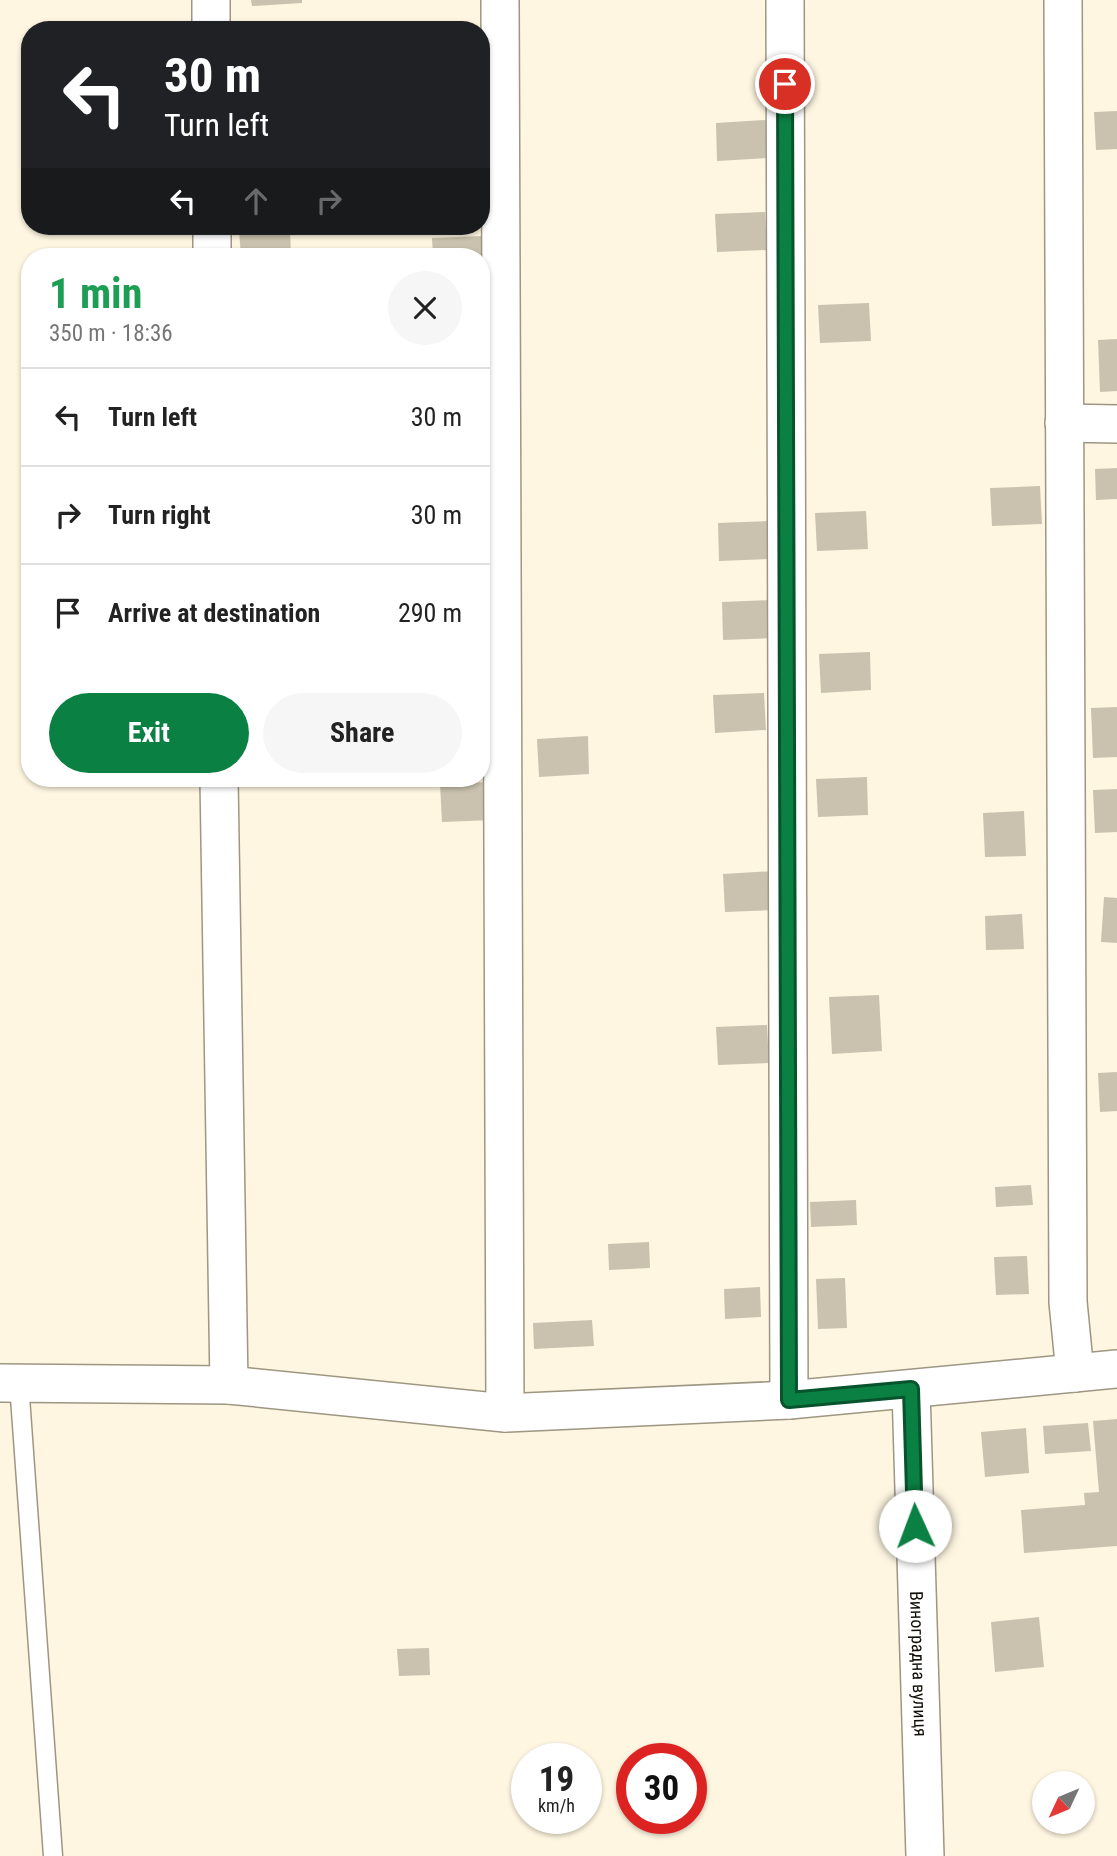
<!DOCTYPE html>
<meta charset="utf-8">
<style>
body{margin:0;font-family:"Roboto Condensed",sans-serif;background:#f6f6f6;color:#222;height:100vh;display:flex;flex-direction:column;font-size:26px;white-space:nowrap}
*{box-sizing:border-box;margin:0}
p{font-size:23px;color:#767676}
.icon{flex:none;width:38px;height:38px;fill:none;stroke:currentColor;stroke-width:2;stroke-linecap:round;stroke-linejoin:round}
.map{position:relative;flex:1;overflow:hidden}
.sheet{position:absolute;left:21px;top:248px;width:469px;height:539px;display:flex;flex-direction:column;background:#fff;border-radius:28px;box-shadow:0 2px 5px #0004}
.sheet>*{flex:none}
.hud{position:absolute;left:21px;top:21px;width:469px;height:214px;border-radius:28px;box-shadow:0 2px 5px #0004;background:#202124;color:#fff;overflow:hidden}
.needle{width:46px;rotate:226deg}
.tools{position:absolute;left:1032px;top:1771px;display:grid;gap:14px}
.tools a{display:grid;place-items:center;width:63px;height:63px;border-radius:50%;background:#fff;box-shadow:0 2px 5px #0004;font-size:35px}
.speed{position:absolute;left:511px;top:1743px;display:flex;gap:14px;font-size:35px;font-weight:700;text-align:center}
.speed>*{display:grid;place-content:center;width:91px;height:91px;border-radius:50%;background:#fff;box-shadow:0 2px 5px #0004;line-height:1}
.speed small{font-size:18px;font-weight:400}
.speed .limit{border:10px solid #d22;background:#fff;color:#111}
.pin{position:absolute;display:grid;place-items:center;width:60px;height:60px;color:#fff;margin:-30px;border:4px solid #fff;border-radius:50%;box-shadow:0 2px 7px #0007}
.me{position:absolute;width:77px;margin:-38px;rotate:358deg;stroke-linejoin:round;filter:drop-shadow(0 0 5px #0008)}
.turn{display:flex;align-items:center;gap:24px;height:147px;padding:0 28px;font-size:32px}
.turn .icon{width:91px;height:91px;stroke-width:2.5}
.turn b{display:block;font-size:49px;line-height:60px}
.lanes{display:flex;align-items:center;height:66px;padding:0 28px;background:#0003;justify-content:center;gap:35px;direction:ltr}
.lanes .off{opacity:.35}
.round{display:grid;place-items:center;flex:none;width:74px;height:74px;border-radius:37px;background:#f6f6f6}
.summary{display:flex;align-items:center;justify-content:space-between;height:119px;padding:0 28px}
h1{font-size:42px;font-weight:700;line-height:52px;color:#1e9e55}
.button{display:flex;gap:14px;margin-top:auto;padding:14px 28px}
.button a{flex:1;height:80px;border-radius:42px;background:#0b8043;color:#fff;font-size:28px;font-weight:700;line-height:80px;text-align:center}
.button a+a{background:#f6f6f6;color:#222}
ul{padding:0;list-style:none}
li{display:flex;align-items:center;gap:21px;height:98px;padding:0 28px;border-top:2px solid #e0e0e0}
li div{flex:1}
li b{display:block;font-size:26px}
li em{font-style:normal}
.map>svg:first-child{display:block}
.building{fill:#cac2ae}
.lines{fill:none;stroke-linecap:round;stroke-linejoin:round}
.service-casing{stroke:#9e9683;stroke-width:21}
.minor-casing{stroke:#9e9683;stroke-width:40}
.service{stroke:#fff;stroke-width:18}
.minor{stroke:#fff;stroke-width:37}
.route-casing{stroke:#07532c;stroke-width:18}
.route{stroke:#0b8043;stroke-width:12}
.labels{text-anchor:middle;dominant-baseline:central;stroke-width:6;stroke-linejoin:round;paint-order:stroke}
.street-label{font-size:18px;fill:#100e07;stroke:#fef6e1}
</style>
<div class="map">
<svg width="1117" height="1856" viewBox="0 0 1117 1856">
<rect width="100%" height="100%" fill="#fef6e1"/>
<!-- building -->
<g class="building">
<path d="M251,0H302V3L252,6Z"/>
<path d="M1117,111V149L1096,150L1094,112Z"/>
<path d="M766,120L768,158L717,161L716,123Z"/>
<path d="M765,212L767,250L717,252L715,214Z"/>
<path d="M290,228L291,257H241L239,230Z"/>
<path d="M482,236L484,274H481V257H433L432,238Z"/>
<path d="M869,303L871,341L820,343L818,305Z"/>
<path d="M1117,339V391L1100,392L1098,340Z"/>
<path d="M1117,468V499L1096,500L1095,469Z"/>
<path d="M1040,486L1042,524L992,526L990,488Z"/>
<path d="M866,511L868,549L817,551L815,513Z"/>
<path d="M768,521L770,559L719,561L718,523Z"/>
<path d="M772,600L774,638L723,640L722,602Z"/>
<path d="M870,652L871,690L821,693L819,654Z"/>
<path d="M764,693L766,730L715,733L713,695Z"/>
<path d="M1117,707V757L1093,758L1091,708Z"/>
<path d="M588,736L589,774L539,777L537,739Z"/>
<path d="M867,777L868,815L818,817L816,779Z"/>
<path d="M491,782L493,820L442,822L440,784Z"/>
<path d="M1117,789V832L1095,833L1093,790Z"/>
<path d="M1024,811L1026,856L985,857L983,813Z"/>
<path d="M774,871L776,910L725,912L723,874Z"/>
<path d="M1104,897L1117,898V943L1101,942Z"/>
<path d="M1022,914L1024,949L986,950L985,916Z"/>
<path d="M879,995L882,1051L832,1054L829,997Z"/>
<path d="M767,1025L769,1063L718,1065L716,1027Z"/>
<path d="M1117,1072V1111L1100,1112L1098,1073Z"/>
<path d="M1031,1185L1033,1205L996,1207L995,1187Z"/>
<path d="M856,1200L857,1225L811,1227L810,1202Z"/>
<path d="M649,1242L650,1268L609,1270L608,1244Z"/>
<path d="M1027,1256L1029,1294L996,1295L994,1257Z"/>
<path d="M845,1278L847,1328L818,1329L816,1279Z"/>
<path d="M760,1287L761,1317L725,1319L724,1289Z"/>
<path d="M592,1320L594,1346L534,1349L533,1323Z"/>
<path d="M1117,1419V1546L1024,1553L1021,1510L1085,1505L1084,1493L1099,1492L1093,1421Z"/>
<path d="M1088,1423L1091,1451L1045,1454L1043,1426Z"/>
<path d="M1026,1428L1029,1473L985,1477L981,1432Z"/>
<path d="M1039,1617L1044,1667L995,1672L991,1622Z"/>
<path d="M429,1648L430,1675L399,1676L397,1649Z"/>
</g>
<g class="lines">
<!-- service casing -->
<g class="service-casing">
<path id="service" d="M19,1383L53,1856"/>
</g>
<!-- minor casing -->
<g class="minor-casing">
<g id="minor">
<path d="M211,0V30"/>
<path d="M500,0L505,1413"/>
<path d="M785,0L789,1400"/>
<path d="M1063,0L1068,1302L1075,1373"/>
<path d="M212,226V257"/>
<path d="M1064,423L1117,424"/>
<path d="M219,779L229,1385"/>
<path d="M0,1383L229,1385L505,1413L789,1400L1117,1369"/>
<path id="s1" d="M911,1389L925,1856"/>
</g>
</g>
<!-- service -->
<use href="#service" class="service"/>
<!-- minor -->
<use href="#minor" class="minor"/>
</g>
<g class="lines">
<!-- route casing -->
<g class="route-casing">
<path id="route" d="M785,84L789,1400L911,1389L915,1526"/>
</g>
<!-- route -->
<use href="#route" class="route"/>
</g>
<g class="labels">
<!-- street labels -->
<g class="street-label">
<text stroke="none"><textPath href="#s1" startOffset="275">Виноградна вулиця</textPath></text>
</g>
</g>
</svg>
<div class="tools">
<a><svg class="needle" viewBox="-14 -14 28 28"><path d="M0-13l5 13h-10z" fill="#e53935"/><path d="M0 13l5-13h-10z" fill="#767676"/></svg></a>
</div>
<div class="speed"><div>19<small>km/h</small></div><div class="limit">30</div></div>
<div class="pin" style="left:785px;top:84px;background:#d93025"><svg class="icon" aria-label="arrive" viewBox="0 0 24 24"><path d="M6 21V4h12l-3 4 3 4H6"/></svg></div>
<svg class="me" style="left:915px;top:1526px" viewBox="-20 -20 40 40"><circle r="19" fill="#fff"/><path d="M0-13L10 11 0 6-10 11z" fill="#0b8043"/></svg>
<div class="hud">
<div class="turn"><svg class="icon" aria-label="left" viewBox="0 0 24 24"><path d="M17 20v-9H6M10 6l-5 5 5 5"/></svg><div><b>30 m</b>Turn left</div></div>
<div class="lanes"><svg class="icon" aria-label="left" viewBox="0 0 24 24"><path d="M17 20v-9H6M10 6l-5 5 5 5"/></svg><svg class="icon off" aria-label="ahead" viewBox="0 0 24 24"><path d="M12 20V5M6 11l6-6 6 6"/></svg><svg class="icon off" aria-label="right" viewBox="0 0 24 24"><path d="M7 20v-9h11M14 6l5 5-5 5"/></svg></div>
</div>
<section class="sheet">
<div class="summary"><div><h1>1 min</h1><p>350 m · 18:36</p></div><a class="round"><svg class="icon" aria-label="close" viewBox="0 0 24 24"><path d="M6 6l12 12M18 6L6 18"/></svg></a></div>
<ul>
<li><svg class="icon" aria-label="left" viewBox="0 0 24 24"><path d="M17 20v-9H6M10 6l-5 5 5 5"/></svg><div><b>Turn left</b></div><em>30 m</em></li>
<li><svg class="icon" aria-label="right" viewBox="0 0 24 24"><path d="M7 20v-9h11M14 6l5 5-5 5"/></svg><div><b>Turn right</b></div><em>30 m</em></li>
<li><svg class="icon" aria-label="arrive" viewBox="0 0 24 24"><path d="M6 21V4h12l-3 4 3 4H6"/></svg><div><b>Arrive at destination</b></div><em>290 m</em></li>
</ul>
<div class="button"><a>Exit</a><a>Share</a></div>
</section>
</div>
